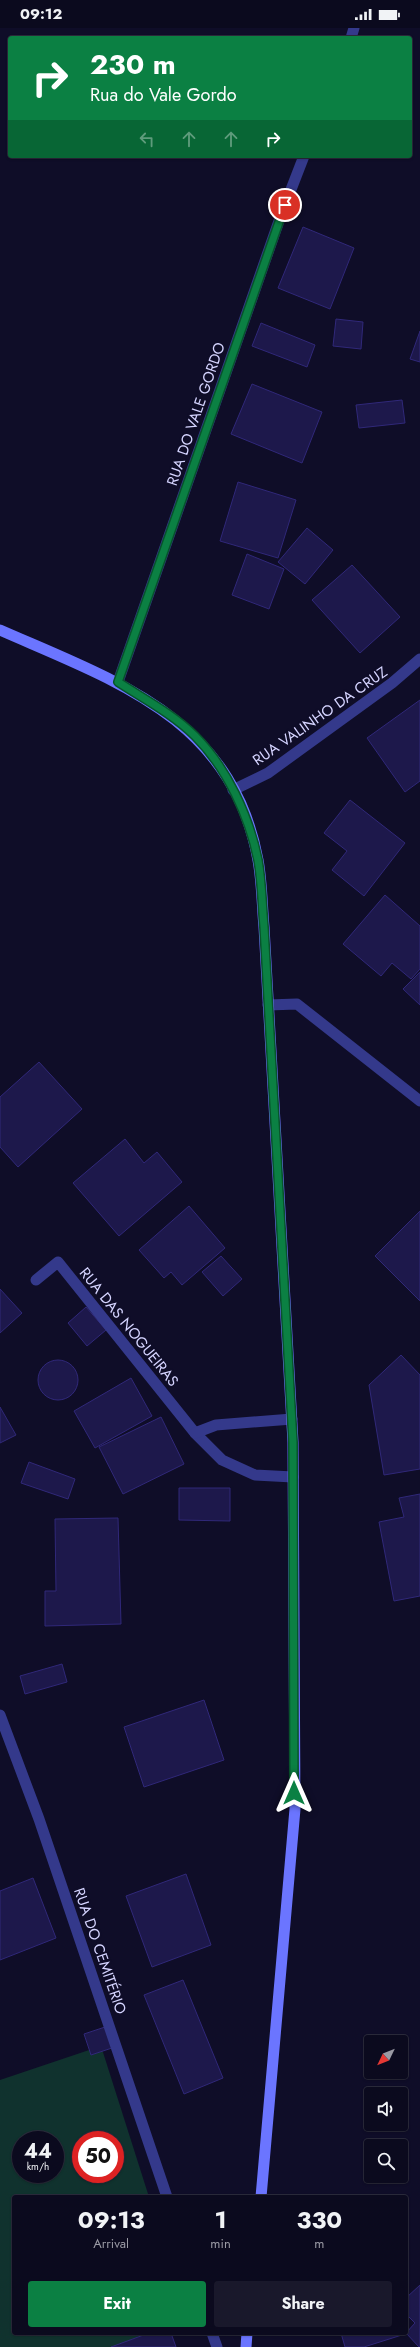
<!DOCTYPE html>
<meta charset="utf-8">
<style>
body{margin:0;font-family:Jost,sans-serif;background:#19182b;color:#f1f3f6;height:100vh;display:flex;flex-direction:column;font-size:15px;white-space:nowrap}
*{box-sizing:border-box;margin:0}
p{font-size:13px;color:#9a9aa4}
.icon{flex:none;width:22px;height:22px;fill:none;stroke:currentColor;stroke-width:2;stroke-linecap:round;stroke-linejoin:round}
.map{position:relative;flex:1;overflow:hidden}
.details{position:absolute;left:12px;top:2167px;width:396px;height:140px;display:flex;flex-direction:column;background:#0b0a1e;border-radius:4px;box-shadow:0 1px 3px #0004,0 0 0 1px #2b2b3c}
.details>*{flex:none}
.hud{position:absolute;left:8px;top:8px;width:404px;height:122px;border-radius:4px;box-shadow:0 1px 3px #0004,0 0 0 1px #2b2b3c;background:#0b8043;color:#fff;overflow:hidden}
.needle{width:26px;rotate:227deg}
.tools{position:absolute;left:364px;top:2007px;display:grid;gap:8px}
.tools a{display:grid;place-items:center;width:44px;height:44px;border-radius:4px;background:#0b0a1e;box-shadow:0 1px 3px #0004,0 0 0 1px #2b2b3c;font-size:20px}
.speed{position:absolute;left:12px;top:2103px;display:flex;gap:8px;font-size:20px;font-weight:700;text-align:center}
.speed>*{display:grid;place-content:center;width:52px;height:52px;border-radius:50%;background:#0b0a1e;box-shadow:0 1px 3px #0004,0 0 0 1px #2b2b3c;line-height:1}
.speed small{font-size:10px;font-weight:400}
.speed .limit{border:6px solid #d22;background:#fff;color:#111}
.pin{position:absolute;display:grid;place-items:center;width:34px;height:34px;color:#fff;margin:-17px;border:2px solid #fff;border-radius:50%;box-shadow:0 1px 4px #0007}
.me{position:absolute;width:44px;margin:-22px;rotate:0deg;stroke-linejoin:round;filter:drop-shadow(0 0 3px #0008)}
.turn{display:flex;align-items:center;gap:14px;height:84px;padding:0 16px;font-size:18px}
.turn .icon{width:52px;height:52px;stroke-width:2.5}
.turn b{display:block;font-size:28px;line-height:34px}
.lanes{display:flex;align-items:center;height:38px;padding:0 16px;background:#0003;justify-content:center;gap:20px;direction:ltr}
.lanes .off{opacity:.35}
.eta{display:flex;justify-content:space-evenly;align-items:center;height:68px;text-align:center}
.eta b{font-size:24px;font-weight:700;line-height:28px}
.primary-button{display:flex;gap:8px;margin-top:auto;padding:8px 16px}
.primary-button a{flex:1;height:46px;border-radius:4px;background:#0b8043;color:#fff;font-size:16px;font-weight:700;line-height:46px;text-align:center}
.primary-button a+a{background:#19182b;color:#f1f3f6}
.status{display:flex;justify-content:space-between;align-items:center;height:28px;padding:0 20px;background:#0b0a1e;direction:ltr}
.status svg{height:11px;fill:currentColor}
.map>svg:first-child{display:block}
.green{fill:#10322e;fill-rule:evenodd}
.building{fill:#1d184b;stroke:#302879}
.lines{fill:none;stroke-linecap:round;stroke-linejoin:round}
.minor{stroke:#34398b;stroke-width:11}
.secondary{stroke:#6b75ff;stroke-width:11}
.route-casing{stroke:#07532c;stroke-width:10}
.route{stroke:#0b8043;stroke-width:7}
.labels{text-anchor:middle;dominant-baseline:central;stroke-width:4;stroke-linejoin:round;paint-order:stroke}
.street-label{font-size:15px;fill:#d5d4ff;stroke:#0f0d28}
</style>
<div class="status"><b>09:12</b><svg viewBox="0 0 49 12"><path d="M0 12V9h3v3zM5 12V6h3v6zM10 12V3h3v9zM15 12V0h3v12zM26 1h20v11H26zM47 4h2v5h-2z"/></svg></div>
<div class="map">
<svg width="420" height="2319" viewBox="0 0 420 2319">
<rect width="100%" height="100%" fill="#0f0d28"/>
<!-- green -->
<path class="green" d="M101,2018L149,2169H14V2305H175L124,2319H0V2052ZM21,2112H55V2146H21ZM81,2112H115V2146H81Z"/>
<!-- building -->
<g class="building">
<path d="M303,199L354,220L330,281L278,260Z"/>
<path d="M336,291L363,294L361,321L333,318Z"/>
<path d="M261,295L315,317L307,339L252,318Z"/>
<path d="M420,303V334L410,331Z"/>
<path d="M252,356L322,384L302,435L231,406Z"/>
<path d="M402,372L405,395L359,400L356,377Z"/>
<path d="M238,454L296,472L278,530L220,513Z"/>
<path d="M307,500L333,522L305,556L278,534Z"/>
<path d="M247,526L284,541L269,581L232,567Z"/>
<path d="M352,537L400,589L360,625L312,572Z"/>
<path d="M420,672V753L405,764L367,710Z"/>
<path d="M350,772L405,815L364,868L332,842L347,823L324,805Z"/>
<path d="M385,867L420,898V941L411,951L392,935L381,948L343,916Z"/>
<path d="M420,944V977L403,961Z"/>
<path d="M39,1034L82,1081L18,1139L0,1119V1069Z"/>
<path d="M125,1111L144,1135L157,1124L182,1154L119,1208L73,1155Z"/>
<path d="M189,1178L225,1220L182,1257L171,1244L164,1250L139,1222Z"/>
<path d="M420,1183V1273L375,1228Z"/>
<path d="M221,1228L242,1251L223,1268L202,1244Z"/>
<path d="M0,1261L22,1285L0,1305Z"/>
<path d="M86,1279L106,1302L87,1318L68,1295Z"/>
<path d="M401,1327L420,1347V1441L384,1447L369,1357Z"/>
<circle cx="58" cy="1352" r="20"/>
<path d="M131,1350L152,1388L95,1420L74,1383Z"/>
<path d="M0,1379L16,1407L0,1415Z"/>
<path d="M161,1389L184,1436L123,1466L99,1419Z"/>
<path d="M29,1434L75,1451L68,1471L21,1455Z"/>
<path d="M179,1460H230V1493L179,1492Z"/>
<path d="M420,1466V1568L394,1573L379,1494L404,1489L399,1470Z"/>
<path d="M118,1490L121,1596L45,1598V1563H56L55,1491Z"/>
<path d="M62,1636L67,1654L25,1666L20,1648Z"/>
<path d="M204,1672L224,1732L144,1759L124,1699Z"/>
<path d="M186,1846L211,1917L152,1939L126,1868Z"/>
<path d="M33,1850L56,1910L0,1932V1863Z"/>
<path d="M183,1952L223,2050L184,2066L144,1967Z"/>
<path d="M105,1999L112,2020L91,2027L84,2006Z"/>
<path d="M420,2257V2319H419L406,2305L415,2295L406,2286V2270Z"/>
<path d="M149,2305H171L176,2319H111Z"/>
<path d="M341,2305H405V2306L364,2319H345Z"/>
</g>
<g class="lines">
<!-- minor -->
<g class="minor">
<path d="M351,10L354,0"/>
<path d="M118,654L280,190L304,128"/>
<path d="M233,762L268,745L392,655L420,631"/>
<path d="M268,977L297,976L420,1073"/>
<path d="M36,1252L58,1234L195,1405L222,1432L255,1447L293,1449"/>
<path d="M195,1405L216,1397L292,1391"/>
<path d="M0,1687L39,1791L167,2169"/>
<path d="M212,2305L217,2319"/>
</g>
<!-- secondary -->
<g class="secondary">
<path d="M0,602C116,653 232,690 258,832C262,854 262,877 264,899L293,1414L295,1781L261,2169"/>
<path d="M246,2319L247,2305"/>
</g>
</g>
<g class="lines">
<!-- route casing -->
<g class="route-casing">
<path id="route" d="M285,177L118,654C144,671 173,686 195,708C227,740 249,788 258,832C262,854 262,877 264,899L293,1414L294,1765"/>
</g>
<!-- route -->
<use href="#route" class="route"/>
</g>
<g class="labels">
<!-- street labels -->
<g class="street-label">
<text transform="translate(196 386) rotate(-71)">RUA DO VALE GORDO</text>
<text transform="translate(320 688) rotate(-35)">RUA VALINHO DA CRUZ</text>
<text transform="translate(129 1299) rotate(51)">RUA DAS NOGUEIRAS</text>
<text transform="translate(100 1923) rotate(71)">RUA DO CEMITÉRIO</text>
</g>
</g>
</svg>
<div class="tools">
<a><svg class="needle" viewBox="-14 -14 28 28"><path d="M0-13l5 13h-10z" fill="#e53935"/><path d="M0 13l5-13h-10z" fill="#9a9aa4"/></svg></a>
<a><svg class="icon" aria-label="sound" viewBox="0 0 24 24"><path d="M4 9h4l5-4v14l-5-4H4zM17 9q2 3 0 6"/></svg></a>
<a><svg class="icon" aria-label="search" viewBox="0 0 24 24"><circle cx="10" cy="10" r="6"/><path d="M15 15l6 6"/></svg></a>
</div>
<div class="speed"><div>44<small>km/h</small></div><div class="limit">50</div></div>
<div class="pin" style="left:285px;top:177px;background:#d93025"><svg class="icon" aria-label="arrive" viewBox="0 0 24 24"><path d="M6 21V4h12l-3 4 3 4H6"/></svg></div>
<svg class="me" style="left:294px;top:1765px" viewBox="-20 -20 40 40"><path d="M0-17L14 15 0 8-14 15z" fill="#0b8043" stroke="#fff" stroke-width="4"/></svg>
<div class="hud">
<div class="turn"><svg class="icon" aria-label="right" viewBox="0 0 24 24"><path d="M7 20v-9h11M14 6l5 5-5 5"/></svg><div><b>230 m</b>Rua do Vale Gordo</div></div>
<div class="lanes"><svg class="icon off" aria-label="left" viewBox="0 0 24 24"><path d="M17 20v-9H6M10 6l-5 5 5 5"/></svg><svg class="icon off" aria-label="ahead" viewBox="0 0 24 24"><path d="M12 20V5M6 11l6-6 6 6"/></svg><svg class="icon off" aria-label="ahead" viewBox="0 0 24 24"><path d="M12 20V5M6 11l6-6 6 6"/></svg><svg class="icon" aria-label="right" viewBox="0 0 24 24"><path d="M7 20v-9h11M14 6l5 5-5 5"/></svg></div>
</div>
<section class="details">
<div class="eta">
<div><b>09:13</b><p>Arrival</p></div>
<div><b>1</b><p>min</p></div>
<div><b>330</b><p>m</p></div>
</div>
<div class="primary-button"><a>Exit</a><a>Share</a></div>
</section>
</div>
